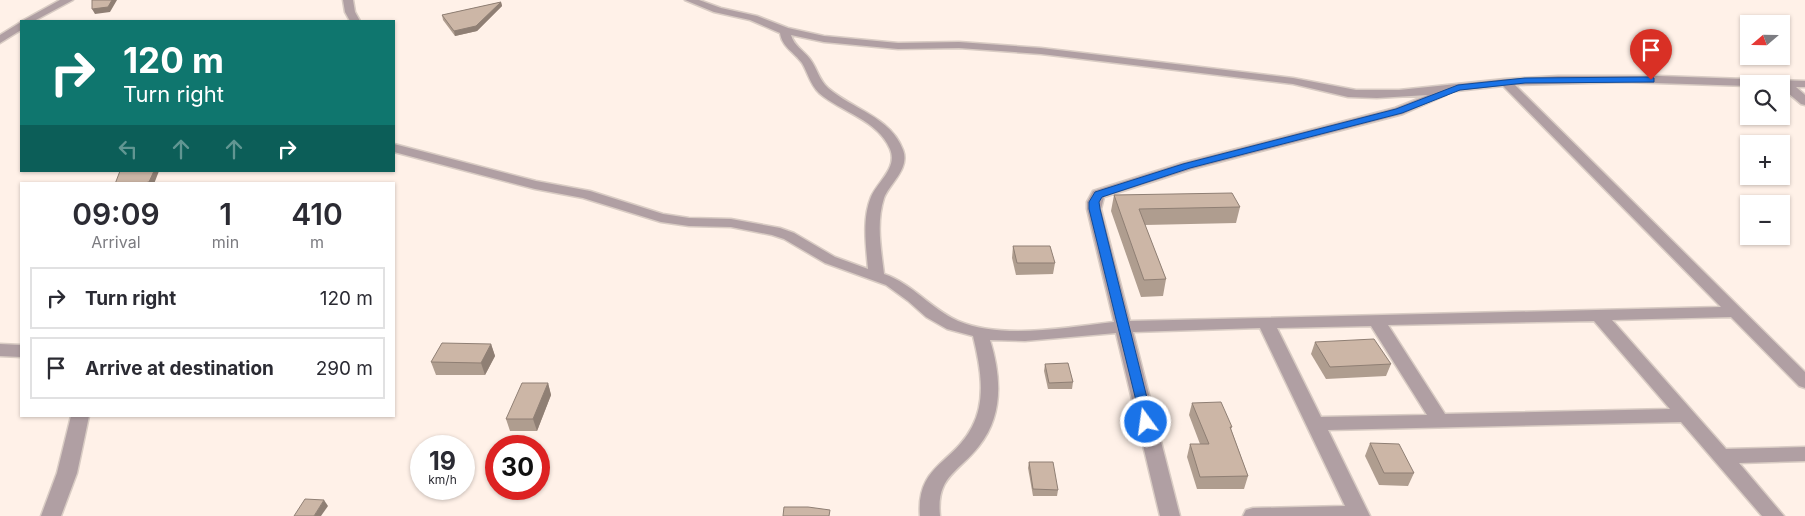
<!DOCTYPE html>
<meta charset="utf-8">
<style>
body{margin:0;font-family:Inter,sans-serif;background:#f7f7f7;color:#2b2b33;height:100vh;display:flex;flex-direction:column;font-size:19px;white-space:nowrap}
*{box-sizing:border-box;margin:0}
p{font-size:16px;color:#7c7c81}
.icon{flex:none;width:28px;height:28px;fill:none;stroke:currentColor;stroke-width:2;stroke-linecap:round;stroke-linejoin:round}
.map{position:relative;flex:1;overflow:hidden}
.details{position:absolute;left:20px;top:182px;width:375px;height:235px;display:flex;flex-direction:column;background:#fff;border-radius:0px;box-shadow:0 1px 4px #0004}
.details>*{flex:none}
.banner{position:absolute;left:20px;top:20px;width:375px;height:152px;border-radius:0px;box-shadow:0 1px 4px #0004;background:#0f766e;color:#fff;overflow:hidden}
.needle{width:32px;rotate:250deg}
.tools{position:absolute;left:1740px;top:15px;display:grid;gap:10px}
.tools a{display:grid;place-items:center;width:50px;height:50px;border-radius:0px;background:#fff;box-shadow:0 1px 4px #0004;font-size:25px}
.speed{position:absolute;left:410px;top:435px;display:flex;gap:10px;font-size:25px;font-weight:700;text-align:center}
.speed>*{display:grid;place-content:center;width:65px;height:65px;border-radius:50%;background:#fff;box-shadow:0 1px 4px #0004;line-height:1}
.speed small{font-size:12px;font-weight:400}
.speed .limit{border:8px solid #d22;background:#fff;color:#111}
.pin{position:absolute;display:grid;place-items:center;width:42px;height:42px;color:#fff;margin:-51px -21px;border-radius:50% 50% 50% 0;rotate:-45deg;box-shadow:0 0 5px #0007}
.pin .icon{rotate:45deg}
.me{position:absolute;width:55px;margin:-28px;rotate:346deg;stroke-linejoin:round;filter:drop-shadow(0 0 4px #0008)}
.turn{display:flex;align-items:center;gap:18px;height:105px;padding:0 20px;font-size:22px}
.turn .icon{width:65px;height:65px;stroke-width:2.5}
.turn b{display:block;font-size:35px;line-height:42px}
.lanes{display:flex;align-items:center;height:48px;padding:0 20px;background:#0003;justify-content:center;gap:25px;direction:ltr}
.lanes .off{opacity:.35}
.eta{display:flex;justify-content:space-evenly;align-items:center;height:85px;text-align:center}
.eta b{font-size:30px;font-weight:600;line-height:35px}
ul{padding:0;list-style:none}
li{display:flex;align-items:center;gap:15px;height:62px;margin:0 10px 8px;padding:0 10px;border:2px solid #e1e1e2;border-radius:0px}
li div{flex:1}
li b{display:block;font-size:19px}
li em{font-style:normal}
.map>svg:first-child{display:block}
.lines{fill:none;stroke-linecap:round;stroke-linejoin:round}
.minor-casing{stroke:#d9ccc4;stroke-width:3}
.minor{fill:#b09fa3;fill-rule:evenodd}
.wall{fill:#af9d8f}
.shaded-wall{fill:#8f7f74}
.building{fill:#ccb6a6;stroke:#8f7f74}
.route{fill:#1a73e8;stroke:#114b97}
</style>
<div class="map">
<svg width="1805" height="516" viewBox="0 0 1805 516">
<rect width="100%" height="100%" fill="#fff1e8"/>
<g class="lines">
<!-- minor casing -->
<g class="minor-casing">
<g id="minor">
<path d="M60,0H73L34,21H22Z"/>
<path d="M343,0H353L355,12L360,21H350L345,12Z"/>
<path d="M685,0H699L721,8L757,16L788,28L824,36L898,43L959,42L1041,48L1293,78L1356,90H1399L1505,79L1558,76H1659L1805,81V87H1796L1805,95V105L1801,104L1781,87V84H1749V86L1625,82L1515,85L1805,372V388L1799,386L1731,317L1612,320L1726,449L1805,447V461L1739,463L1784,516H1762L1681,422L1328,430L1370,516H1243L1246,510L1253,508L1345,506L1260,328L1133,332L1180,516H1160L1116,333L1025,341L990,340C1001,376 1004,415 979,446C958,473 936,476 940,516H920C916,465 953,464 972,427C987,399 980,365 973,336L947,329L926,317L908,301L886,285L825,263L784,239L772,235L731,227L689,226L661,222L583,198L535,189L394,152V144L536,181L590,191L663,214L689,218L731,219L780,228L794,233L835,257L868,269C866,245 862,219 871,197C878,181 898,168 890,149C878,120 841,112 819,93C810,84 808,73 802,63C794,52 782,47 780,33L750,20L714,12ZM791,35L824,42L898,49L959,48L1041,54L1293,84L1348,97L1377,98L1428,95L1395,108L1182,163L1093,191L1087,202V209L1114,322C1067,327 1003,340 958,321C931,309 913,284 884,274C881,249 876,223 884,198C890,183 910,169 903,150C891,117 852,109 828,88C819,80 817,68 810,59C803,50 794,46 791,35ZM1503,86L1721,307L1130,321L1101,209L1104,197L1192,169L1403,114L1446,95L1447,92ZM1594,321L1670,409L1445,414L1388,325ZM1371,326L1427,415L1321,417L1277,328Z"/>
<path d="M21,22V30L0,43V35Z"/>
<path d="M0,344L21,345V357L0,356Z"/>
<path d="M71,416H89L77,473L61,516H41L57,473Z"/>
</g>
</g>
<!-- minor -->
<use href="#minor" class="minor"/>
</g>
<!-- wall -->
<g class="wall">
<path d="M501,2L502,6L477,31L455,36L443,20L442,15Z"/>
<path d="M1114,195L1240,207L1236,223L1145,225L1166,279L1163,296L1141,297L1111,211Z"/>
<path d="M1013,246L1055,263L1053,274L1016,275L1012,258Z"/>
<path d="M1315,342L1391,364L1386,376L1326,379L1311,354Z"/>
<path d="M491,344L495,356L485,375H436L431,362Z"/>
<path d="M1045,364L1073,382L1072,389H1048L1044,371Z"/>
<path d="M548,383L551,395L537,431H510L506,419Z"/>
<path d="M1192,403L1232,427L1231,429L1248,476L1244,489H1197L1187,457L1190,444H1200L1189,415Z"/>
<path d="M1370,443L1414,473L1408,486L1379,485L1365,456Z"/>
<path d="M1029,462L1058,490L1057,496H1033L1028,468Z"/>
</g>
<!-- shaded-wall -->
<g class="shaded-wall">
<path d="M112,0H117L110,12L95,14L92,9Z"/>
<path d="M501,2L502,6L477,31L455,36L454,31Z"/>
<path d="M154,171H159L154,184H140Z"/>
<path d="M491,344L495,356L485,375L481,363Z"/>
<path d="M548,383L551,395L537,431L533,419Z"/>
<path d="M324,500L328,506L321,516H314Z"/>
</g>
<!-- building -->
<g class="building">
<path d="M92,0H112L108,7L92,9Z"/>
<path d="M501,2L476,26L454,31L442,15Z"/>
<path d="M120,171H154L149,182L140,184H115Z"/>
<path d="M1232,193L1240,207L1139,209L1166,279L1144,280L1114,195Z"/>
<path d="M1013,246H1050L1055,263H1017Z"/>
<path d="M1374,339L1391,364L1330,367L1315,342Z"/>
<path d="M442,343L491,344L481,363L431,362Z"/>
<path d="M1068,363L1073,382L1049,383L1045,364Z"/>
<path d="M522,383H548L533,419H506Z"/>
<path d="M1221,402L1232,427H1230L1248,476L1200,477L1190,444H1209L1192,403Z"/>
<path d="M1370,443L1399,444L1414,473H1384Z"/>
<path d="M1029,462H1053L1058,490L1033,489Z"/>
<path d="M305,499L324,500L314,516H294Z"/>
<path d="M784,507H808L830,510L829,516H783Z"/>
</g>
<!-- route -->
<path class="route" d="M1651,77L1654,78V82L1525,83L1460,90L1402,113L1190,168L1102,197L1099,202L1100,209L1153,422L1151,425H1142L1089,209V202L1095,192L1183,164L1396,109L1458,85L1525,78Z"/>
</svg>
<div class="tools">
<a><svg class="needle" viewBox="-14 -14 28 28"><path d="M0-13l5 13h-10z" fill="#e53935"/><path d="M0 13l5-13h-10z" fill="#7c7c81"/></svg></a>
<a><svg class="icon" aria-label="search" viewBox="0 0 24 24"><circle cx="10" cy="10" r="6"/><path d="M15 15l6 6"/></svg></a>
<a>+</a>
<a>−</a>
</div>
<div class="speed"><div>19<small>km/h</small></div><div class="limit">30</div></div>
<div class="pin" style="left:1651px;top:80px;background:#d93025"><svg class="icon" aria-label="arrive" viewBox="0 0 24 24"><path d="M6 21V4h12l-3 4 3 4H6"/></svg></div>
<svg class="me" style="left:1146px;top:422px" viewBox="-20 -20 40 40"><circle r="17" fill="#1a73e8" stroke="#fff" stroke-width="3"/><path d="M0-11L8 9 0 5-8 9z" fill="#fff"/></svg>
<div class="banner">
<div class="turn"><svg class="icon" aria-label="right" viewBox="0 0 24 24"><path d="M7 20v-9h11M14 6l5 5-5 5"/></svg><div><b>120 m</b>Turn right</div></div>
<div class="lanes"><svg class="icon off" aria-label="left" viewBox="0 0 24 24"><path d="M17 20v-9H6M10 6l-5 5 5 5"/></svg><svg class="icon off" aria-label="ahead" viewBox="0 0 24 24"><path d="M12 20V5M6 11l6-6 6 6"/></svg><svg class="icon off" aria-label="ahead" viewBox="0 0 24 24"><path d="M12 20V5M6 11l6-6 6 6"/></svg><svg class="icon" aria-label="right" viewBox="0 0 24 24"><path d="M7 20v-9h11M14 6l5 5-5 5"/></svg></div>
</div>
<section class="details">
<div class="eta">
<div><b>09:09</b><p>Arrival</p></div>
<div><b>1</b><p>min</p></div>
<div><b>410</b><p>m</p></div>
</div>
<ul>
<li><svg class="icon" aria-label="right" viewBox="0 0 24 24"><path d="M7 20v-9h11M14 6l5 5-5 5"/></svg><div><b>Turn right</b></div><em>120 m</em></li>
<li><svg class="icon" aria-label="arrive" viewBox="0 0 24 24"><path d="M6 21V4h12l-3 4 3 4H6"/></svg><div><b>Arrive at destination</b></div><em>290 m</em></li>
</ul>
</section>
</div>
